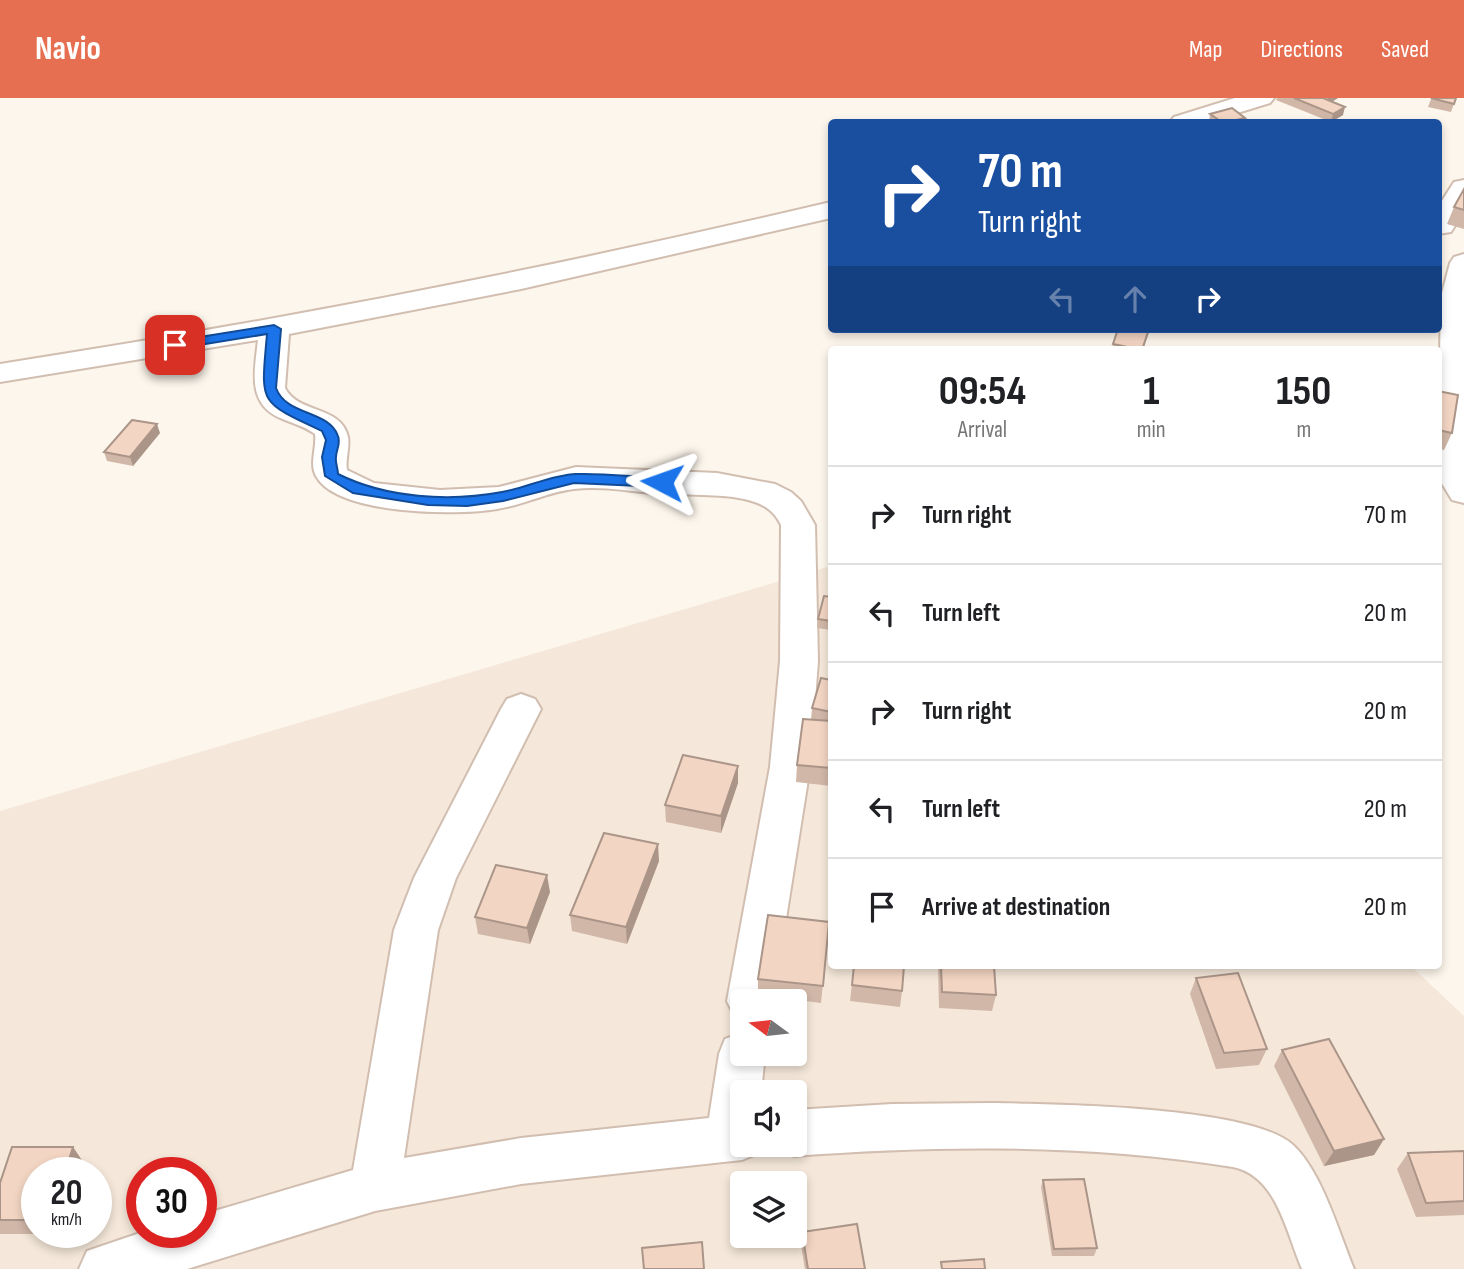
<!DOCTYPE html>
<style>
body{margin:0;font-family:"Sofia Sans Condensed",sans-serif;background:#f6f6f6;color:#202124;height:100vh;display:flex;flex-direction:column;font-size:26px;white-space:nowrap}
*{box-sizing:border-box;margin:0}
p{font-size:23px;color:#757577}
.icon{flex:none;width:38px;height:38px;fill:none;stroke:currentColor;stroke-width:2;stroke-linecap:round;stroke-linejoin:round}
.map{position:relative;flex:1;overflow:hidden}
.details{position:absolute;left:828px;top:248px;width:614px;height:623px;display:flex;flex-direction:column;background:#fff;border-radius:7px;box-shadow:0 4px 10px #0003}
.details>*{flex:none}
.banner{position:absolute;left:828px;top:21px;width:614px;height:214px;border-radius:7px;box-shadow:0 4px 10px #0003;background:#1a4fa0;color:#fff;overflow:hidden}
.needle{width:46px;rotate:285deg}
.tools{position:absolute;left:730px;top:891px;display:grid;gap:14px}
.tools a{display:grid;place-items:center;width:77px;height:77px;border-radius:7px;background:#fff;box-shadow:0 4px 10px #0003;font-size:35px}
.speed{position:absolute;left:21px;top:1059px;display:flex;gap:14px;font-size:35px;font-weight:700;text-align:center}
.speed>*{display:grid;place-content:center;width:91px;height:91px;border-radius:50%;background:#fff;box-shadow:0 4px 10px #0003;line-height:1}
.speed small{font-size:18px;font-weight:400}
.speed .limit{border:10px solid #d22;background:#fff;color:#111}
.pin{position:absolute;display:grid;place-items:center;width:60px;height:60px;color:#fff;margin:-30px;border-radius:14px;box-shadow:0 4px 10px #0006}
.me{position:absolute;width:77px;margin:-38px;rotate:274deg;stroke-linejoin:round;filter:drop-shadow(0 0 5px #0008)}
.turn{display:flex;align-items:center;gap:24px;height:147px;padding:0 35px;font-size:32px}
.turn .icon{width:91px;height:91px;stroke-width:2.5}
.turn b{display:block;font-size:49px;line-height:60px}
.lanes{display:flex;align-items:center;height:66px;padding:0 35px;background:#0003;justify-content:center;gap:35px;direction:ltr}
.lanes .off{opacity:.35}
.eta{display:flex;justify-content:space-evenly;align-items:center;height:119px;text-align:center}
.eta b{font-size:42px;font-weight:700;line-height:49px}
ul{padding:0;list-style:none}
li{display:flex;align-items:center;gap:21px;height:98px;padding:0 35px;border-top:2px solid #e0e0e0}
li div{flex:1}
li b{display:block;font-size:26px}
li em{font-style:normal}
header{display:flex;align-items:center;gap:42px;box-sizing:border-box;height:98px;padding:0 35px;background:#e76f51;color:#fff}
header strong{font-size:33px}
nav{display:flex;gap:38px;margin-inline-start:auto;font-size:24px}
.map>svg:first-child{display:block}
.residential{fill:#f5e8da;fill-rule:evenodd}
.lines{fill:none;stroke-linecap:round;stroke-linejoin:round}
.street-casing{stroke:#d1beb0;stroke-width:4}
.street{fill:#fff;fill-rule:evenodd}
.wall{fill:#d1b7a8}
.shaded-wall{fill:#aa9588}
.building{fill:#f3d5c3;stroke:#aa9588;stroke-width:2}
.route{fill:#1a73e8;stroke:#114b97;stroke-width:2}
</style>
<header>
<strong>Navio</strong>
<nav><a>Map</a><a>Directions</a><a>Saved</a></nav>
</header>
<div class="map">
<svg width="1464" height="1171" viewBox="0 0 1464 1171">
<rect width="100%" height="100%" fill="#fdf6ec"/>
<!-- residential -->
<path class="residential" d="M831,468V868H1411L1464,918V1171H0V713ZM742,903H794V956H742ZM742,994H794V1046H742ZM37,1074H96V1134H37ZM142,1074H201V1134H142ZM742,1085H794V1138H742Z"/>
<g class="lines">
<!-- street casing -->
<g class="street-casing">
<g id="street">
<path d="M1235,0H1274L1270,5L1208,24H1170L1174,19Z"/>
<path d="M1464,82V113L1451,134L1438,136V109L1454,84Z"/>
<path d="M831,104V120L521,191L289,236L285,290C298,316 341,307 348,339C350,350 345,361 347,372L374,385L440,392L499,389L576,369L717,375L775,386L791,394L801,403L815,427L818,563L810,669L773,903H742V920L734,917L727,903L770,669L780,563L781,427C772,407 753,402 733,399C707,396 680,397 654,395C627,393 600,388 574,391C548,394 523,407 497,411C458,418 337,417 316,378C309,365 317,350 315,336C304,328 292,325 280,320C246,305 255,271 258,242L0,284V266C279,223 556,169 831,104Z"/>
<path d="M1464,156V405L1452,402L1438,379L1441,199L1450,165L1454,159Z"/>
<path d="M521,596L535,601L541,611L456,780L438,832L404,1060L521,1040L709,1020L719,956L725,941L742,935V956H765L761,994H742V1046H763L759,1055L742,1062L521,1086L375,1113L187,1171H79L87,1153L143,1134H201V1117L353,1072L394,832L414,780L501,611L507,601Z"/>
<path d="M991,1005C1053,1006 1251,1008 1293,1047C1322,1074 1339,1135 1354,1171H1302C1286,1134 1277,1078 1233,1069C1087,1046 940,1047 794,1058L777,1051L775,1046H794V1012L892,1006Z"/>
</g>
</g>
<!-- street -->
<use href="#street" class="street"/>
</g>
<!-- wall -->
<g class="wall">
<path d="M1277,0H1338L1332,4L1343,17L1331,24L1276,2Z"/>
<path d="M1456,0L1451,14L1428,9L1431,1Z"/>
<path d="M1210,16L1245,20L1244,24H1209Z"/>
<path d="M1464,91V131L1447,126L1454,109Z"/>
<path d="M1150,231L1143,252H1112L1113,246Z"/>
<path d="M1438,293L1452,335L1444,352L1438,351Z"/>
<path d="M160,335L133,368L107,363L104,354Z"/>
<path d="M831,499V532L817,530L818,521Z"/>
<path d="M831,582V688L796,684L797,667L811,622L812,610Z"/>
<path d="M738,668V685L721,735L666,724L665,707Z"/>
<path d="M659,763L627,846L572,833L570,817Z"/>
<path d="M550,794L530,846L478,836L475,819Z"/>
<path d="M829,824L821,905L758,897V881Z"/>
<path d="M854,868L902,893L900,909L850,903Z"/>
<path d="M938,868H994L996,897L992,913L939,910Z"/>
<path d="M1196,880L1267,951L1259,967L1216,971L1190,896Z"/>
<path d="M1282,952L1384,1041L1374,1057L1324,1068L1274,968Z"/>
<path d="M12,1049H73L83,1064L80,1074H37V1134H63L62,1136H0V1085Z"/>
<path d="M1464,1053V1117L1416,1119L1397,1071L1408,1055Z"/>
<path d="M1043,1082L1097,1150L1094,1158H1052L1041,1089Z"/>
<path d="M802,1134L865,1171H805L801,1148Z"/>
</g>
<!-- shaded-wall -->
<g class="shaded-wall">
<path d="M1328,0H1338L1326,7Z"/>
<path d="M1345,9L1343,17L1331,24L1333,16Z"/>
<path d="M1245,20L1244,24H1227Z"/>
<path d="M157,326L160,335L133,368L130,359Z"/>
<path d="M738,668V685L721,735V718Z"/>
<path d="M658,746L659,763L627,846L626,829Z"/>
<path d="M547,777L550,794L530,846L527,830Z"/>
<path d="M1384,1041L1374,1057L1324,1068L1334,1053Z"/>
<path d="M73,1049L83,1064L80,1074H65Z"/>
</g>
<!-- building -->
<g class="building">
<path d="M1294,0H1323L1345,9L1333,16Z"/>
<path d="M1431,0H1456L1454,6Z"/>
<path d="M1232,10L1245,20L1227,24H1222L1210,16Z"/>
<path d="M1464,91V112L1454,109Z"/>
<path d="M1118,231H1149L1142,252L1113,246Z"/>
<path d="M1438,293L1458,297L1452,335L1438,332Z"/>
<path d="M132,322L157,326L130,359L104,354Z"/>
<path d="M824,498L831,499V523L818,521Z"/>
<path d="M821,580L831,582V614L812,610Z"/>
<path d="M803,621L831,623V670L797,667Z"/>
<path d="M683,657L738,668L721,718L665,707Z"/>
<path d="M604,735L658,746L626,829L570,817Z"/>
<path d="M496,767L547,777L527,830L475,819Z"/>
<path d="M768,817L829,824L823,888L758,881Z"/>
<path d="M854,868H904L902,893L852,887Z"/>
<path d="M941,868H994L996,897L942,894Z"/>
<path d="M1238,875L1267,951L1224,955L1196,880Z"/>
<path d="M1329,941L1384,1041L1334,1053L1282,952Z"/>
<path d="M12,1049H73L65,1074H37V1122H0V1085Z"/>
<path d="M1464,1053V1103L1426,1105L1408,1055Z"/>
<path d="M1084,1081L1097,1150L1054,1151L1043,1082Z"/>
<path d="M857,1126L865,1171H808L802,1134Z"/>
<path d="M702,1144L704,1171H644L642,1150Z"/>
<path d="M984,1161L985,1171H942L941,1164Z"/>
</g>
<!-- route -->
<path class="route" d="M274,227L281,231L276,290C286,318 329,312 338,338C341,346 336,352 336,359C335,364 338,371 338,376C386,400 449,404 502,394C526,390 551,377 576,376C604,375 634,379 662,380L669,384L662,389L574,385L503,403L467,408L428,407L353,395L325,378L322,359L326,342L322,333C257,303 261,306 267,236L175,251L169,247L175,243Z"/>
</svg>
<div class="tools">
<a><svg class="needle" viewBox="-14 -14 28 28"><path d="M0-13l5 13h-10z" fill="#e53935"/><path d="M0 13l5-13h-10z" fill="#757577"/></svg></a>
<a><svg class="icon" aria-label="sound" viewBox="0 0 24 24"><path d="M4 9h4l5-4v14l-5-4H4zM17 9q2 3 0 6"/></svg></a>
<a><svg class="icon" aria-label="layers" viewBox="0 0 24 24"><path d="M12 4l9 5-9 5-9-5zM3 14l9 5 9-5"/></svg></a>
</div>
<div class="speed"><div>20<small>km/h</small></div><div class="limit">30</div></div>
<div class="pin" style="left:175px;top:247px;background:#d93025"><svg class="icon" aria-label="arrive" viewBox="0 0 24 24"><path d="M6 21V4h12l-3 4 3 4H6"/></svg></div>
<svg class="me" style="left:662px;top:384px" viewBox="-20 -20 40 40"><path d="M0-17L14 15 0 8-14 15z" fill="#1a73e8" stroke="#fff" stroke-width="4"/></svg>
<div class="banner">
<div class="turn"><svg class="icon" aria-label="right" viewBox="0 0 24 24"><path d="M7 20v-9h11M14 6l5 5-5 5"/></svg><div><b>70 m</b>Turn right</div></div>
<div class="lanes"><svg class="icon off" aria-label="left" viewBox="0 0 24 24"><path d="M17 20v-9H6M10 6l-5 5 5 5"/></svg><svg class="icon off" aria-label="ahead" viewBox="0 0 24 24"><path d="M12 20V5M6 11l6-6 6 6"/></svg><svg class="icon" aria-label="right" viewBox="0 0 24 24"><path d="M7 20v-9h11M14 6l5 5-5 5"/></svg></div>
</div>
<section class="details">
<div class="eta">
<div><b>09:54</b><p>Arrival</p></div>
<div><b>1</b><p>min</p></div>
<div><b>150</b><p>m</p></div>
</div>
<ul>
<li><svg class="icon" aria-label="right" viewBox="0 0 24 24"><path d="M7 20v-9h11M14 6l5 5-5 5"/></svg><div><b>Turn right</b></div><em>70 m</em></li>
<li><svg class="icon" aria-label="left" viewBox="0 0 24 24"><path d="M17 20v-9H6M10 6l-5 5 5 5"/></svg><div><b>Turn left</b></div><em>20 m</em></li>
<li><svg class="icon" aria-label="right" viewBox="0 0 24 24"><path d="M7 20v-9h11M14 6l5 5-5 5"/></svg><div><b>Turn right</b></div><em>20 m</em></li>
<li><svg class="icon" aria-label="left" viewBox="0 0 24 24"><path d="M17 20v-9H6M10 6l-5 5 5 5"/></svg><div><b>Turn left</b></div><em>20 m</em></li>
<li><svg class="icon" aria-label="arrive" viewBox="0 0 24 24"><path d="M6 21V4h12l-3 4 3 4H6"/></svg><div><b>Arrive at destination</b></div><em>20 m</em></li>
</ul>
</section>
</div>
